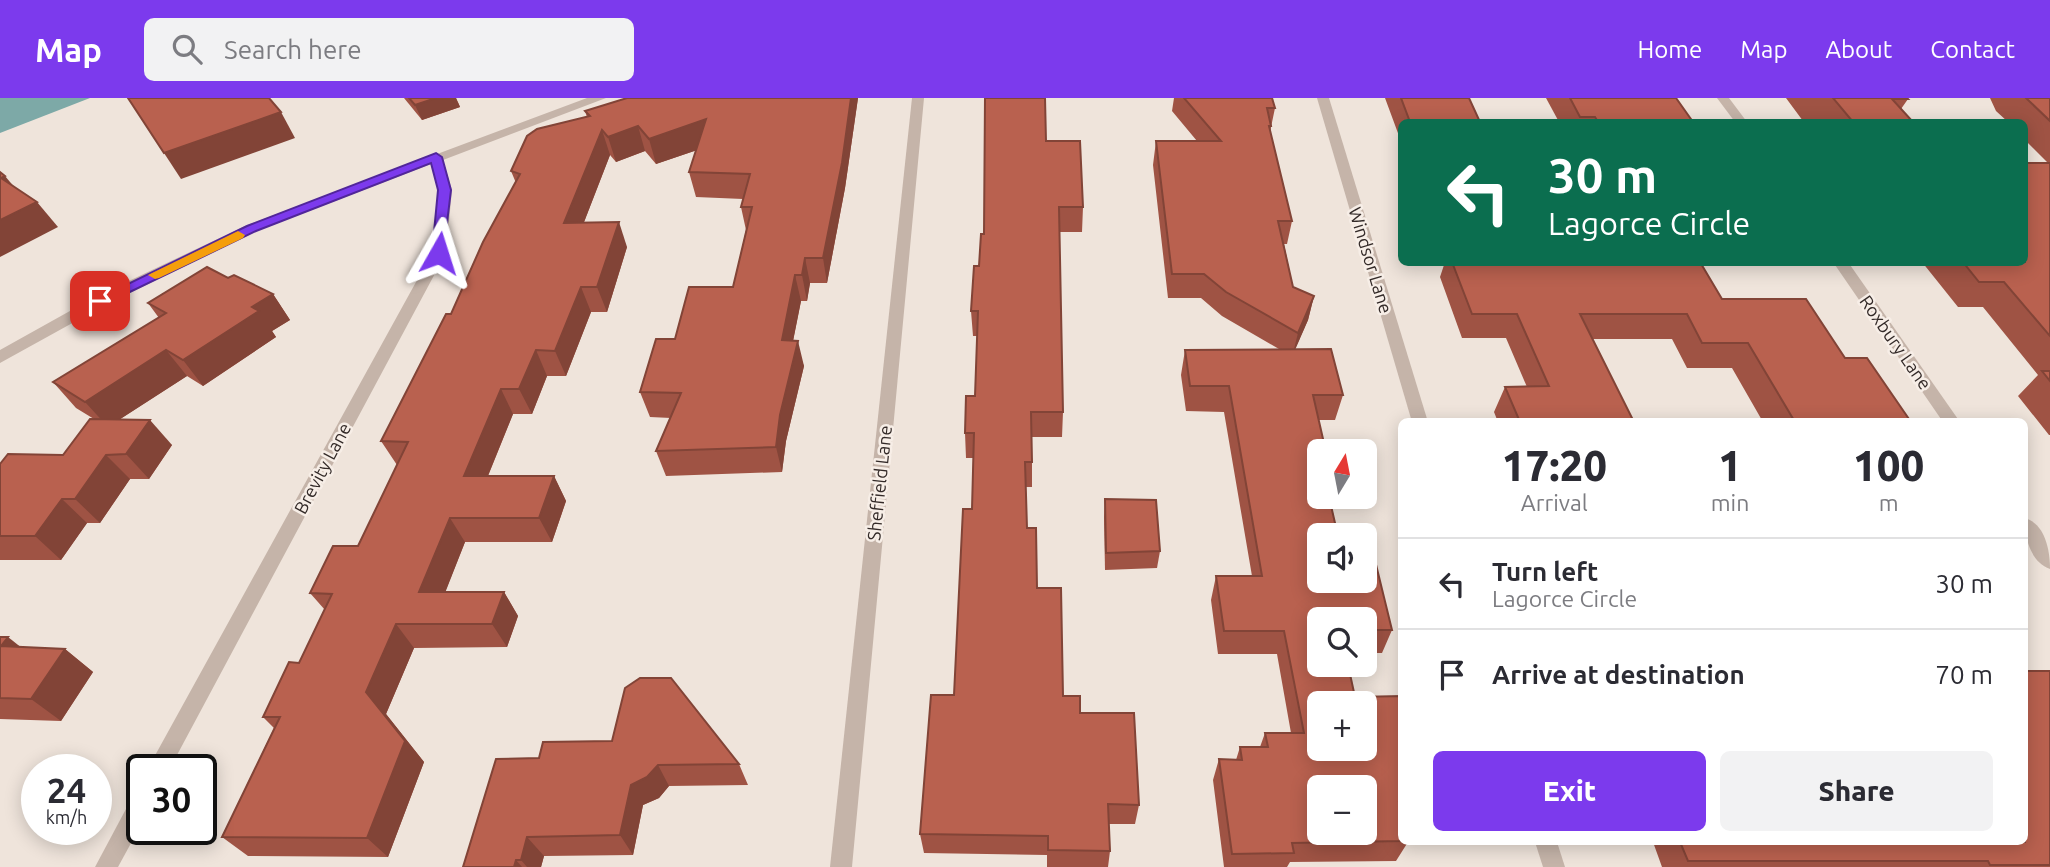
<!DOCTYPE html>
<meta charset="utf-8">
<style>
body{margin:0;font-family:Ubuntu,sans-serif;background:#f2f2f3;color:#2b2b33;height:100vh;display:flex;flex-direction:column;font-size:26px;white-space:nowrap}
*{box-sizing:border-box;margin:0}
p{font-size:23px;color:#7c7c81}
.icon{flex:none;width:38px;height:38px;fill:none;stroke:currentColor;stroke-width:2;stroke-linecap:round;stroke-linejoin:round}
.map{position:relative;flex:1;overflow:hidden}
.details{position:absolute;left:1398px;top:320px;width:630px;height:427px;display:flex;flex-direction:column;background:#fff;border-radius:10px;box-shadow:0 4px 18px #0003}
.details>*{flex:none}
.top-card{position:absolute;left:1398px;top:21px;width:630px;height:147px;border-radius:10px;box-shadow:0 4px 18px #0003;background:#0b6e4f;color:#fff;overflow:hidden}
.needle{width:46px;rotate:10deg}
.fabs{position:absolute;left:1307px;top:341px;display:grid;gap:14px}
.fabs a{display:grid;place-items:center;width:70px;height:70px;border-radius:10px;background:#fff;box-shadow:0 4px 18px #0003;font-size:35px}
.speed{position:absolute;left:21px;top:656px;display:flex;gap:14px;font-size:35px;font-weight:700;text-align:center}
.speed>*{display:grid;place-content:center;width:91px;height:91px;border-radius:50%;background:#fff;box-shadow:0 4px 18px #0003;line-height:1}
.speed small{font-size:18px;font-weight:400}
.speed .limit{border:4px solid #111;border-radius:10px;background:#fff;color:#111}
.pin{position:absolute;display:grid;place-items:center;width:60px;height:60px;color:#fff;margin:-30px;border-radius:14px;box-shadow:0 4px 10px #0006}
.me{position:absolute;width:77px;margin:-38px;rotate:6deg;stroke-linejoin:round;filter:drop-shadow(0 0 5px #0008)}
.turn{display:flex;align-items:center;gap:24px;height:147px;padding:0 35px;font-size:32px}
.turn .icon{width:91px;height:91px;stroke-width:2.5}
.turn b{display:block;font-size:49px;line-height:60px}
.eta{display:flex;justify-content:space-evenly;align-items:center;height:119px;text-align:center}
.eta b{font-size:42px;font-weight:800;line-height:49px}
.primary-button{display:flex;gap:14px;margin-top:auto;padding:14px 35px}
.primary-button a{flex:1;height:80px;border-radius:10px;background:#7c3aed;color:#fff;font-size:28px;font-weight:800;line-height:80px;text-align:center}
.primary-button a+a{background:#f2f2f3;color:#2b2b33}
ul{padding:0;list-style:none}
li{display:flex;align-items:center;gap:21px;height:91px;padding:0 35px;border-top:2px solid #e1e1e2}
li div{flex:1}
li b{display:block;font-size:26px}
li em{font-style:normal}
header{display:flex;align-items:center;gap:42px;box-sizing:border-box;height:98px;padding:0 35px;background:#7c3aed;color:#fff}
header strong{font-size:33px}
nav{display:flex;gap:38px;margin-inline-start:auto;font-size:24px}
.search{width:490px;height:63px;background:#f2f2f3;display:flex;align-items:center;gap:18px;box-sizing:border-box;padding:0 24px;border-radius:10px;color:#7c7c81;font-size:26px}
.map>svg:first-child{display:block}
.water{fill:#7da9a7}
.lines{fill:none;stroke-linecap:round;stroke-linejoin:round}
.minor{fill:#c5b4a9;fill-rule:evenodd}
.wall{fill:#9f5344}
.shaded-wall{fill:#824437}
.building{fill:#b9614f;stroke:#824437;stroke-width:2;fill-rule:evenodd}
.route{fill:#7c3aed;stroke:#51269a;stroke-width:2}
.slow{fill:#f59e0b}
.labels{text-anchor:middle;dominant-baseline:central;stroke-width:5;stroke-linejoin:round;paint-order:stroke}
.street-label{font-size:18px;fill:#332a28;stroke:#f7eee7}
</style>
<header>
<strong>Map</strong>
<div class="search"><svg class="icon" aria-label="search" viewBox="0 0 24 24"><circle cx="10" cy="10" r="6"/><path d="M15 15l6 6"/></svg>Search here</div>
<nav><a>Home</a><a>Map</a><a>About</a><a>Contact</a></nav>
</header>
<div class="map">
<svg width="2050" height="769" viewBox="0 0 2050 769">
<rect width="100%" height="100%" fill="#efe4db"/>
<!-- water -->
<path class="water" d="M0,0H90L0,35Z"/>
<g class="lines">
<!-- minor -->
<g class="minor">
<path d="M587,0H606L443,62L452,92L446,155L169,672H147L432,155L438,92L431,66L257,133L105,207L0,265V252L95,199L247,127Z"/>
<path d="M912,0H924L852,769H830Z"/>
<path d="M1317,0H1329L1428,324H1412Z"/>
<path d="M1717,0H1729L1747,24H1735Z"/>
<path d="M1833,164H1848L1960,324H1943Z"/>
<path d="M2025,420C2045,426 2050,452 2050,471C2030,464 2024,438 2025,420Z"/>
<path d="M142,693V725L118,769H95L134,696Z"/>
<path d="M1535,744H1557L1565,769H1543Z"/>
</g>
</g>
<!-- wall -->
<g class="wall">
<path d="M404,0H456L460,9L422,22Z"/>
<path d="M627,0H858L845,90L827,185H810L807,203H801L793,243L804,268L786,343L782,374L666,378L656,353L671,320L650,319L640,294L675,241L733,189L746,132L741,109L743,101L696,99L689,74L697,52L656,66L645,53L616,64L610,57L584,124L627,149L607,214H591L566,278H547L532,316H513L488,378H554L566,403L552,444H465L445,494H504L518,518L507,549L414,550L386,616L424,664L388,759L248,758L222,739L274,630L263,619L299,565L325,512L310,495L358,448L397,367L381,343L451,216L516,85L511,73L587,19L585,13Z"/>
<path d="M1174,0H1272L1275,10L1270,34L1292,123L1287,146H1284L1293,189L1314,198L1308,222L1295,251L1343,297L1335,322H1319L1320,354L1338,438L1392,532L1382,555H1365V522H1320L1355,599L1402,598V744H1408L1396,763L1290,764L1287,769H1224L1213,682L1219,661L1236,662L1240,649H1260L1265,635H1291L1277,556H1218L1211,502L1216,478H1252L1224,314L1186,313L1181,277L1185,252L1279,251L1222,218L1201,200H1168L1153,67L1156,43H1197L1172,13Z"/>
<path d="M1385,0H1469L1480,24H1402V46Z"/>
<path d="M1546,0H1676L1693,24H1559Z"/>
<path d="M1786,0H1907L1908,1L1901,11L1913,24H1818L1816,23H1803Z"/>
<path d="M1990,0H2050V337H2049L2018,298L2038,277L1983,209H1958L1922,164H2025L2048,65L2025,42V24H2008L1996,13Z"/>
<path d="M1046,43L1083,109L1082,134H1059L1063,314L1062,339H1032V389H1026L1027,430L1037,490L1063,598L1080,615L1139,707L1135,726H1109L1110,753L1108,769H1047V757L924,755L920,736L954,597L972,411L973,360H966L965,335L975,298L977,238H973L971,213L984,136Z"/>
<path d="M1445,164H1700L1722,201L1845,260L1911,324H1763L1732,270H1687L1672,241H1592L1634,324H1498L1494,314L1505,289H1527L1506,240H1462L1440,179Z"/>
<path d="M228,180L273,196L290,222L272,233L276,239L203,288L187,278L120,321L172,347L149,381H130L100,425H87L61,462H0V366L63,357L94,321L76,310L53,284L159,220L148,205Z"/>
<path d="M1105,401L1160,453L1157,470L1105,472L1104,419Z"/>
<path d="M0,539L21,549L65,551L93,574L61,623L0,621Z"/>
<path d="M2050,573V769H1662L1653,744H2025Z"/>
<path d="M612,643L739,666L748,687L669,688L659,700L643,707L633,757L544,758L541,769H463L539,660Z"/>
</g>
<!-- shaded-wall -->
<g class="shaded-wall">
<path d="M436,0H456L460,9L422,22L415,7Z"/>
<path d="M851,0H858L845,90L827,185L823,160Z"/>
<path d="M281,14L295,40L181,81L164,55Z"/>
<path d="M706,21L712,47L656,66L649,41Z"/>
<path d="M638,28L645,53L616,64L608,39Z"/>
<path d="M602,32L610,57L574,150L564,125Z"/>
<path d="M5,78L26,103L1,80Z"/>
<path d="M37,104L58,129L0,159V122Z"/>
<path d="M619,124L627,149L607,214L597,189Z"/>
<path d="M805,160L810,185L807,203L802,177Z"/>
<path d="M795,177L801,203L788,268L782,242Z"/>
<path d="M581,189L591,214L566,278L555,253Z"/>
<path d="M273,196L290,222L272,233L276,239L203,288L183,262L252,209Z"/>
<path d="M1314,198L1308,222L1292,259L1298,235Z"/>
<path d="M798,243L804,268L786,343L782,374L776,349L780,317Z"/>
<path d="M166,252L187,278L108,329L85,304Z"/>
<path d="M536,252L547,278L532,316L519,291Z"/>
<path d="M501,291L513,316L478,402L464,378Z"/>
<path d="M150,322L172,347L149,381L126,356Z"/>
<path d="M106,357L130,381L100,425L75,401Z"/>
<path d="M554,378L566,403L552,444L539,420Z"/>
<path d="M62,401L87,425L61,462L35,438Z"/>
<path d="M450,420L465,444L436,518L419,494Z"/>
<path d="M504,494L518,518L507,549L492,526Z"/>
<path d="M396,526L414,550L386,616L424,664L388,759L367,740L366,594Z"/>
<path d="M8,539L37,562L1,548Z"/>
<path d="M65,551L93,574L61,623L31,601Z"/>
<path d="M658,667L669,688L659,700L643,707L633,757L620,737L631,687Z"/>
<path d="M527,739L544,758L541,769H527L521,762Z"/>
<path d="M516,762L522,769H514Z"/>
</g>
<!-- building -->
<g class="building">
<path d="M128,0H269L281,14L164,55Z"/>
<path d="M409,0H436L415,7Z"/>
<path d="M627,0H851L842,65L823,160H805L802,177H795L782,242L798,243L780,317L776,349L656,353L681,295L640,294L656,241H675L689,189H733L752,109H741L750,76L689,74L706,21L649,41L638,28L608,39L602,32L564,125L619,124L597,189H581L555,253L536,252L519,291H501L464,378H554L539,420H450L419,494H504L492,526H396L366,594L405,643L367,740L222,739L280,619H263L289,564L299,565L332,496L310,495L333,448H358L408,344L381,343L446,216H451L483,144L520,76L511,73L527,38L537,31L590,18L585,13Z"/>
<path d="M985,0H1045L1046,43H1080L1083,109H1059L1063,314H1031L1032,364H1025L1027,430H1036L1037,490H1061L1063,598H1080V615H1134L1139,707L1108,706L1110,753L1048,752V738L920,736L931,597H954L963,411H972L974,335H965L966,298H975L978,213H971L974,168H979L981,136H984Z"/>
<path d="M1184,0H1272L1275,10H1267L1271,28H1269L1292,123H1278L1293,189L1314,198L1298,235L1226,194L1204,176H1172L1156,43H1221Z"/>
<path d="M1401,0H1469L1480,24H1410Z"/>
<path d="M1570,0H1676L1693,24H1598L1595,19H1580Z"/>
<path d="M1833,0H1907L1908,1H1892L1913,24H1853Z"/>
<path d="M2026,0H2050V23Z"/>
<path d="M2025,65H2050V238L2004,184H1979L1963,164H2025Z"/>
<path d="M0,74L5,78L1,80L37,104L0,122Z"/>
<path d="M1452,164H1700L1722,201H1806L1845,260H1867L1911,324H1795L1748,245H1702L1687,216H1580L1634,324H1520L1505,289L1549,288L1517,216H1472Z"/>
<path d="M207,169L228,180L234,177L273,196L252,209L259,213L183,262L166,252L85,304L53,284L166,215L148,205Z"/>
<path d="M1331,251L1343,297H1313L1326,354H1320V399H1329L1338,438H1320V483H1365V438H1369L1392,532H1365V522H1320V567H1348L1355,599L1402,598V703L1399,704L1402,715V743L1292,745L1294,755L1232,756L1219,661L1242,662L1240,649H1268L1265,635H1304L1284,533H1224L1216,478H1262L1229,288H1190L1185,252ZM1320,606H1365V651H1320ZM1320,690H1365V735H1320Z"/>
<path d="M2042,273H2050V283Z"/>
<path d="M90,321L150,322L126,356L106,357L75,401H62L35,438H0V366L8,356L63,357Z"/>
<path d="M1105,401L1156,402L1160,453L1106,455Z"/>
<path d="M0,539H8L1,548L65,551L31,601L0,600Z"/>
<path d="M2025,573H2050V767H1990L1988,763H1688L1680,744H2025Z"/>
<path d="M640,580H671L739,666L658,667L647,679L631,687L620,737L527,739L521,762H516L514,769H463L496,661L539,660L543,644L612,643L625,590Z"/>
</g>
<!-- route -->
<path class="route" d="M436,55L442,59L451,92L443,158L439,159L432,155L438,92L431,65L256,133L105,206L100,207L93,203L247,128Z"/>
<!-- slow -->
<path class="slow" d="M238,133L245,137L243,140L159,180L155,181L148,177Z"/>
<g class="labels">
<!-- street labels -->
<g class="street-label">
<text transform="translate(1371 162) rotate(73)">Windsor Lane</text>
<text transform="translate(1896 244) rotate(55)">Roxbury Lane</text>
<text transform="translate(322 370) rotate(-62)">Brevity Lane</text>
<text transform="translate(879 385) rotate(-84)">Sheffield Lane</text>
</g>
</g>
</svg>
<div class="fabs">
<a><svg class="needle" viewBox="-14 -14 28 28"><path d="M0-13l5 13h-10z" fill="#e53935"/><path d="M0 13l5-13h-10z" fill="#7c7c81"/></svg></a>
<a><svg class="icon" aria-label="sound" viewBox="0 0 24 24"><path d="M4 9h4l5-4v14l-5-4H4zM17 9q2 3 0 6"/></svg></a>
<a><svg class="icon" aria-label="search" viewBox="0 0 24 24"><circle cx="10" cy="10" r="6"/><path d="M15 15l6 6"/></svg></a>
<a>+</a>
<a>−</a>
</div>
<div class="speed"><div>24<small>km/h</small></div><div class="limit">30</div></div>
<div class="pin" style="left:100px;top:203px;background:#d93025"><svg class="icon" aria-label="arrive" viewBox="0 0 24 24"><path d="M6 21V4h12l-3 4 3 4H6"/></svg></div>
<svg class="me" style="left:439px;top:155px" viewBox="-20 -20 40 40"><path d="M0-17L14 15 0 8-14 15z" fill="#7c3aed" stroke="#fff" stroke-width="4"/></svg>
<div class="top-card">
<div class="turn"><svg class="icon" aria-label="left" viewBox="0 0 24 24"><path d="M17 20v-9H6M10 6l-5 5 5 5"/></svg><div><b>30 m</b>Lagorce Circle</div></div>
</div>
<section class="details">
<div class="eta">
<div><b>17:20</b><p>Arrival</p></div>
<div><b>1</b><p>min</p></div>
<div><b>100</b><p>m</p></div>
</div>
<ul>
<li><svg class="icon" aria-label="left" viewBox="0 0 24 24"><path d="M17 20v-9H6M10 6l-5 5 5 5"/></svg><div><b>Turn left</b><p>Lagorce Circle</p></div><em>30 m</em></li>
<li><svg class="icon" aria-label="arrive" viewBox="0 0 24 24"><path d="M6 21V4h12l-3 4 3 4H6"/></svg><div><b>Arrive at destination</b></div><em>70 m</em></li>
</ul>
<div class="primary-button"><a>Exit</a><a>Share</a></div>
</section>
</div>
